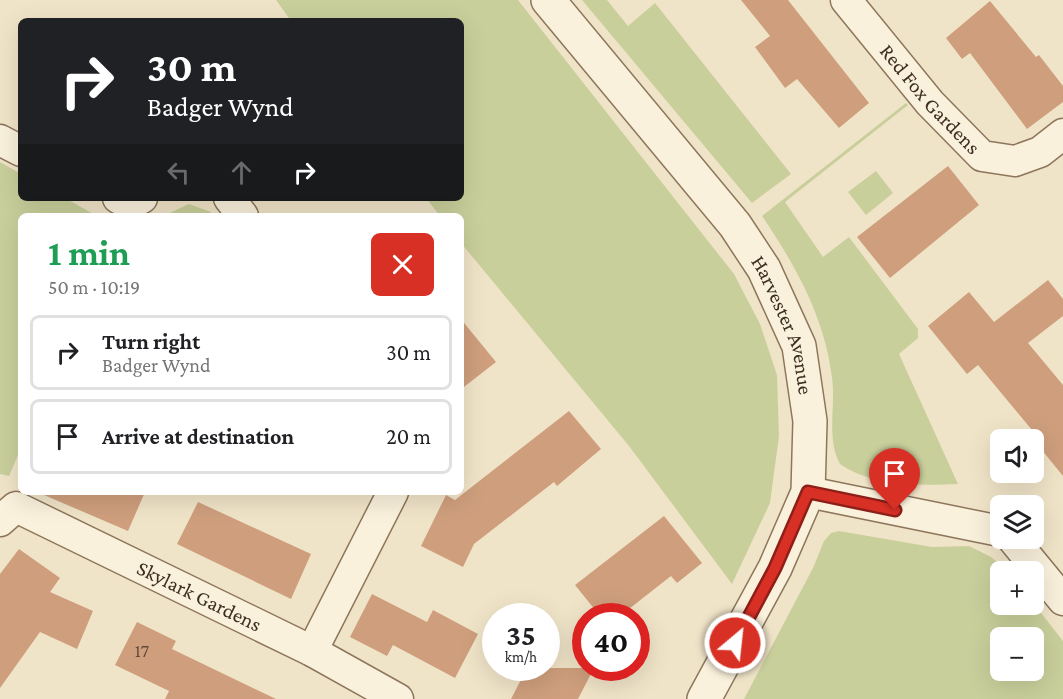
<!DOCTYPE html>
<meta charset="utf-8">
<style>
body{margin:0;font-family:"Crimson Pro",serif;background:#f2f2f2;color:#202124;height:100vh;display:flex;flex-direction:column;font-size:22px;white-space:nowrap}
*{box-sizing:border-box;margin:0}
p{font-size:20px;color:#757577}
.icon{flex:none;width:33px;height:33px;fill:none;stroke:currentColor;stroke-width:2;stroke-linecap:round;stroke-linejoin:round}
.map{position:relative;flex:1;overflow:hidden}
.details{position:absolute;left:18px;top:213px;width:446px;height:282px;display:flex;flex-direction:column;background:#fff;border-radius:9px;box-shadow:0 6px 24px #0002}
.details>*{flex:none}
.guide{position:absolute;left:18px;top:18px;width:446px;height:183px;border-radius:9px;box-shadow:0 6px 24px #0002;background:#202124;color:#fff;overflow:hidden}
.tools{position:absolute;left:990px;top:429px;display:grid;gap:12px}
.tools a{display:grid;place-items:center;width:54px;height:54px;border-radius:9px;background:#fff;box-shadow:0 6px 24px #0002;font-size:30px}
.speed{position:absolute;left:482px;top:603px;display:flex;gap:12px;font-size:30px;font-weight:700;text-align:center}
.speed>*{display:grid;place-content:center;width:78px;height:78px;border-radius:50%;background:#fff;box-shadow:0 6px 24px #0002;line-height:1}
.speed small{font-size:15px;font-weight:400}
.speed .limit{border:9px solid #d22;background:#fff;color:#111}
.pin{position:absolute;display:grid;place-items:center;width:51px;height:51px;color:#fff;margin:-62px -26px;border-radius:50% 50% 50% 0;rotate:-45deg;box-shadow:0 0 6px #0007}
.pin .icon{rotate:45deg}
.me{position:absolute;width:66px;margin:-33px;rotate:28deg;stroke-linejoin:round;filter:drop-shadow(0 0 4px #0008)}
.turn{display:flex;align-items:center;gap:21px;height:126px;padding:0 30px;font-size:27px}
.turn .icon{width:78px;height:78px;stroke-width:2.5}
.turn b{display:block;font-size:42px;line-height:51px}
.lanes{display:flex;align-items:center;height:57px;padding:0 30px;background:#0003;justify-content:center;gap:30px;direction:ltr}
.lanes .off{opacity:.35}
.round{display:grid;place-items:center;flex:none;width:63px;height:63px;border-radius:9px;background:#f2f2f2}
.head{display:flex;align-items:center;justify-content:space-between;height:102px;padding:0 30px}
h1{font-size:36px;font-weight:700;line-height:45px;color:#1e9e55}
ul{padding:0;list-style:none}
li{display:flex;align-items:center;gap:18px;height:75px;margin:0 12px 9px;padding:0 18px;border:3px solid #e0e0e0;border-radius:9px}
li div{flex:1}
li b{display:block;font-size:22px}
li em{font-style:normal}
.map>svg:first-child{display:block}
.green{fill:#c9cf9b;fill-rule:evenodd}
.building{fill:#cf9f7d}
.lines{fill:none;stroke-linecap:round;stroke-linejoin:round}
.minor-casing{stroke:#8d765c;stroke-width:33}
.tertiary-casing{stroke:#8d765c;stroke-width:36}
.minor{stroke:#faf1dc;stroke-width:30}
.tertiary{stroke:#faf1dc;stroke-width:33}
.route-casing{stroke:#8d1f18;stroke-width:15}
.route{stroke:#d93025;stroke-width:10}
.labels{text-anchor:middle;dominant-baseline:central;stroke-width:6;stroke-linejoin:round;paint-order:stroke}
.number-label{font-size:18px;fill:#624a37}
.street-label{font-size:21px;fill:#3d2e20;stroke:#f7eed8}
</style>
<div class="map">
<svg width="1063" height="699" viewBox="0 0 1063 699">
<rect width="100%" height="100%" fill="#f0e4c8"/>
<!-- green -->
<g class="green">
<path d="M276,0H518L734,274L760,324L777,375L779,436L770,503L732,584L629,446L461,243L460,216H440L426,198H460V21H291Z"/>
<path d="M582,0H607L628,26L655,3L791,174L752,203Z"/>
<path d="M906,103L908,105L785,202L823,257L849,237L918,329V338L899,354L958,484C922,486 871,486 840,464C826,439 836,405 832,378C825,317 795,265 762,216Z"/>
<path d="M0,162L21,174V198H65L97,216H21V448L9,476L0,474Z"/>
<path d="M876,171L893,193L866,215L848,192Z"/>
<path d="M189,204L211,212L206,216H163Z"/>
<path d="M839,531L932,547L969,546L991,557L1008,571L1000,572V604H1034L1063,641V699H744L813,568L824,541L831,533ZM1000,638H1034V670H1000Z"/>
</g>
<!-- building -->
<g class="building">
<path d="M741,0H788L869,103L839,128L797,79L785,88L755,47L770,36Z"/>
<path d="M990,1L1036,57L1039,55L1063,86V102L1027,129L970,53L962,59L946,38Z"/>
<path d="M948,166L979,205L890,278L857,237Z"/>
<path d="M1048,280L1063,299V316L1028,343L1063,385V476L1028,433L1032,430L978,365L967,374L928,326L969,292L994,322Z"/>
<path d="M460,318L496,362L460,390Z"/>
<path d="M569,411L601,449L557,486L554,482L474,544L463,567L421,546L446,495L455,500Z"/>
<path d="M37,492H145L128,531Z"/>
<path d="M198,502L311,554L291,599L177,544Z"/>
<path d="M664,516L702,563L677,583L671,576L620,616H600L575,585Z"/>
<path d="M19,549L60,578L50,592L93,611L77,649L40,632L0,688V574Z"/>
<path d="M372,594L427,622L433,610L478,634L455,678L393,645L387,656L350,637Z"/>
<path d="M137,622L176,641L172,649L276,699H165L169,691L115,665Z"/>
<path d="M527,668H594L578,699H511Z"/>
</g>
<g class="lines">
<!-- minor casing -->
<g class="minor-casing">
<g id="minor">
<path id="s1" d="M846,0L930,103L982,156L1015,161L1040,152L1063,134"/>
<path d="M0,140L21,151"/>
<path d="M118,198L130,204L142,198"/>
<path d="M229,198L243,216"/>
<path d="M808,492L1000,531"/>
<path id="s2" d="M0,521L16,507L312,651L398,699"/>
<path d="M1012,538L1063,600"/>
<path d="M312,651L393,492"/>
</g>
</g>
<!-- tertiary casing -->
<g class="tertiary-casing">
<g id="tertiary">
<path id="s3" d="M548,0L735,225L764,269L799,346L810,421L808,492L775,568L704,699"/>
</g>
</g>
<!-- minor -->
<use href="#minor" class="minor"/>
<!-- tertiary -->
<use href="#tertiary" class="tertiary"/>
</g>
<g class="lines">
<!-- route casing -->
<g class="route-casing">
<path id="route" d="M735,643L775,568L808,492L895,510"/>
</g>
<!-- route -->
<use href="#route" class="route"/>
</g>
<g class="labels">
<!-- number labels -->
<g class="number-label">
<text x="142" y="651">17</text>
</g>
<!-- street labels -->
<g class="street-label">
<text stroke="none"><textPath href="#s1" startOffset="130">Red Fox Gardens</textPath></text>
<text stroke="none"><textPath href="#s3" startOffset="405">Harvester Avenue</textPath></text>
<text stroke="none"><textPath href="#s2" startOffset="225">Skylark Gardens</textPath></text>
</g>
</g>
</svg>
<div class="tools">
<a><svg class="icon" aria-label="sound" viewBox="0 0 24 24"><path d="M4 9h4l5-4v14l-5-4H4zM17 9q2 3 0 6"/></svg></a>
<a><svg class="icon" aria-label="layers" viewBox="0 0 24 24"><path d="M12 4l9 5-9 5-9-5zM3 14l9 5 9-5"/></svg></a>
<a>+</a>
<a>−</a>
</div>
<div class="speed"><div>35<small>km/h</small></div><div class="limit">40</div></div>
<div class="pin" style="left:895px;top:510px;background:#d93025"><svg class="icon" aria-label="arrive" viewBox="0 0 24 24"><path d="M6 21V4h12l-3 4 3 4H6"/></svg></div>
<svg class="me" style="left:735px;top:643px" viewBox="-20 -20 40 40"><circle r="17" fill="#d93025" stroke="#fff" stroke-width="3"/><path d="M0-11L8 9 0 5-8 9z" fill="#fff"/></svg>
<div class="guide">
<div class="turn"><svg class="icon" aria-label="right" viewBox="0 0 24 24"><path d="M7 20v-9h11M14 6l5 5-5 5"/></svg><div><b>30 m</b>Badger Wynd</div></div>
<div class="lanes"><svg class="icon off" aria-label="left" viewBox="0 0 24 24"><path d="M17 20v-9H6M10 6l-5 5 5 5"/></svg><svg class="icon off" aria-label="ahead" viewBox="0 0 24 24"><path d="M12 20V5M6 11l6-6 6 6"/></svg><svg class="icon" aria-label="right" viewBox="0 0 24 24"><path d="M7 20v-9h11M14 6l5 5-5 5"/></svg></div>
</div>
<section class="details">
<div class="head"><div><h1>1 min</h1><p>50 m · 10:19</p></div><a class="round" style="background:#d93025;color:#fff"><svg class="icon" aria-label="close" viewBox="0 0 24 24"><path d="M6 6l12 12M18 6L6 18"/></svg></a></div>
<ul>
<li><svg class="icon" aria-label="right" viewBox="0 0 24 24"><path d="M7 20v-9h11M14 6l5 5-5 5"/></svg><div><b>Turn right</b><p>Badger Wynd</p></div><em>30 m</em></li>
<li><svg class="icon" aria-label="arrive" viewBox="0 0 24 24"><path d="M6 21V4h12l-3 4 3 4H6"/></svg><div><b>Arrive at destination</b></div><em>20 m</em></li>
</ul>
</section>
</div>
